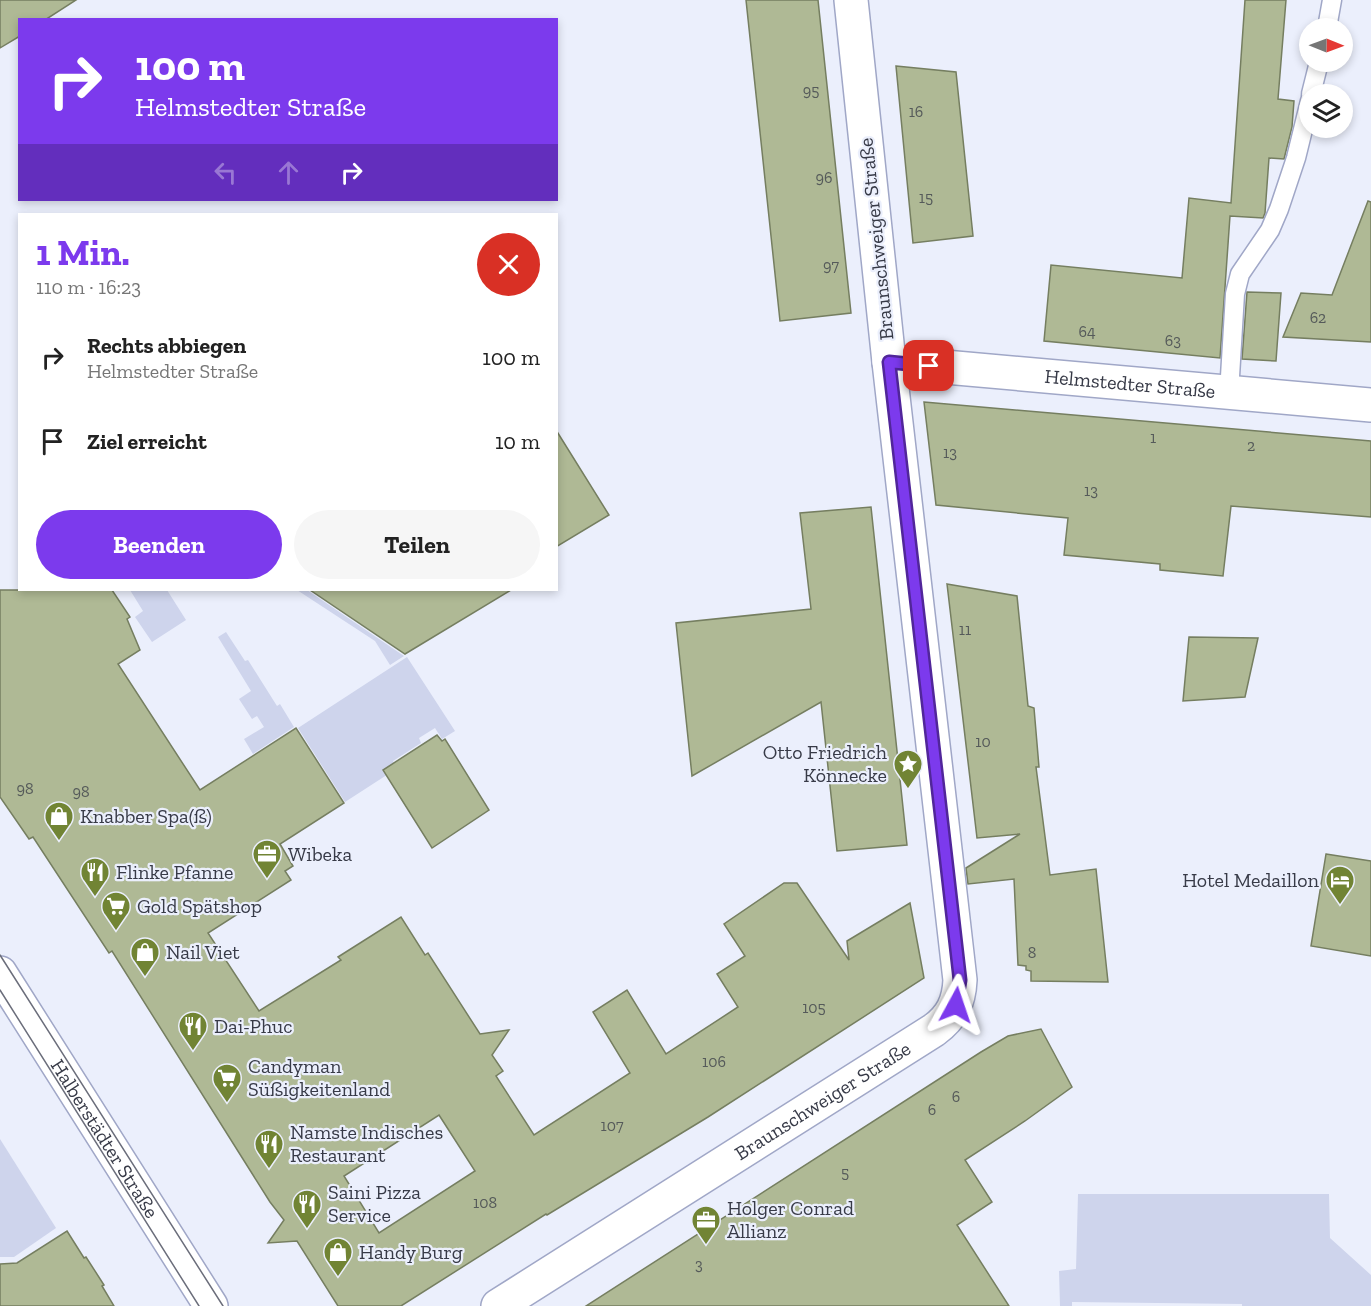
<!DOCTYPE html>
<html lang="de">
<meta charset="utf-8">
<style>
body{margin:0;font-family:"Zilla Slab",serif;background:#f6f6f6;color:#222;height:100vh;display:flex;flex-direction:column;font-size:22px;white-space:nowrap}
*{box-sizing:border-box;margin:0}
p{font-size:20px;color:#767676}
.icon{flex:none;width:33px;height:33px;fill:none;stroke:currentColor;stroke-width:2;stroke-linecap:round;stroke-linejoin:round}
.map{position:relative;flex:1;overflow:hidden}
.panel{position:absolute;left:18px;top:213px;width:540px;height:378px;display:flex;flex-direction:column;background:#fff;border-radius:0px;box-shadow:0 3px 9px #0003}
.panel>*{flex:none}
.hud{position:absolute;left:18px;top:18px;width:540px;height:183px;border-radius:0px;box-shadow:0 3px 9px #0003;background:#7c3aed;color:#fff;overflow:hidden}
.needle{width:39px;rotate:91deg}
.fabs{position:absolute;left:1299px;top:18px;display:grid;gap:12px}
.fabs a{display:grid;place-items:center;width:54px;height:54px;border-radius:50%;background:#fff;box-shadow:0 3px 9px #0003;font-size:30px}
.pin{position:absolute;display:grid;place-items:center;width:51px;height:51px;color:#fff;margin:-26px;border-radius:12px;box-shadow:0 3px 9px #0006}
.me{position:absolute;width:66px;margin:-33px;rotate:5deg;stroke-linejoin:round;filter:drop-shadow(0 0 4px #0008)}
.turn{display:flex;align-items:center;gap:21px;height:126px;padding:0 18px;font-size:27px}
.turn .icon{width:78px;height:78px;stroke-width:2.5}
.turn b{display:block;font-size:42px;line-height:51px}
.lanes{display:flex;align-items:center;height:57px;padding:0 18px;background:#0003;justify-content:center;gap:30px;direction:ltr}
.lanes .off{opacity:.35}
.round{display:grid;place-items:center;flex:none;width:63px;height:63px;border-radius:32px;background:#f6f6f6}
.overview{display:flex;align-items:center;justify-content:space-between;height:102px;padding:0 18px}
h1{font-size:36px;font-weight:700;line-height:45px;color:#7c3aed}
.cta{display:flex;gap:12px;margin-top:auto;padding:12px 18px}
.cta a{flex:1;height:69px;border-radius:36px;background:#7c3aed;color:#fff;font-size:24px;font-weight:700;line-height:69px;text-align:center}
.cta a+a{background:#f6f6f6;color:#222}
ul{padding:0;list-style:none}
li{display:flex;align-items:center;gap:18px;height:84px;padding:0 18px}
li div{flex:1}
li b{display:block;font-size:22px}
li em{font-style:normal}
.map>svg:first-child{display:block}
.green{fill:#ced4ec}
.building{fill:#afb995;stroke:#757e60;stroke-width:1.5;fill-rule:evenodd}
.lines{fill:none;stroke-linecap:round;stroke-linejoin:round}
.lane-casing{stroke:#a0a7c7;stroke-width:21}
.street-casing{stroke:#a0a7c7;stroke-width:36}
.secondary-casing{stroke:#a0a7c7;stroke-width:36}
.lane{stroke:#fff;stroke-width:18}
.street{stroke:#fff;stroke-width:33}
.secondary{stroke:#fff;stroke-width:33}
.tram{stroke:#6b6e7b;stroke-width:1.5}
.route-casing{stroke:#51269a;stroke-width:15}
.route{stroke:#7c3aed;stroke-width:10}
.labels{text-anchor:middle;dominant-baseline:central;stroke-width:4.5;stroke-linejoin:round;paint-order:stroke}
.number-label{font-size:16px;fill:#555a5a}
.street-label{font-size:20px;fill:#373a47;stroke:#ebeffc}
.poi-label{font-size:20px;fill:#373a47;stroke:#ebeffc;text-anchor:start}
</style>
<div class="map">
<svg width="1371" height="1306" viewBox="0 0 1371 1306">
<rect width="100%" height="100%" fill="#ebeffc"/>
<!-- green -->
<g class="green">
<path d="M130,590H167L186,620L152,642L135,617L143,611Z"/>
<path d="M297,590H307L404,656L390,665L375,641Z"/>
<path d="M226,632L245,661L248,660L277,706L280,704L294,727L253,754L244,739L264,727L257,716L252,719L239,699L251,691L218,637Z"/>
<path d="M407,657L455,731L442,739L435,728L419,738L421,743L393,761L396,769L345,802L298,728Z"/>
<path d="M0,1139L56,1228L14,1257H0Z"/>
<path d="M1078,1194H1329L1330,1238L1371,1275V1306H1242V1304L1072,1302V1306H1060L1059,1271L1076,1269Z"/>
</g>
<!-- building -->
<g class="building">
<path d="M0,0H76L45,20H20V36L0,48Z"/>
<path d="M746,0H818L851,313L780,321Z"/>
<path d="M1245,0H1286L1278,99L1294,101L1292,127L1284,159L1269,158L1265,213L1263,218L1230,216L1220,358L1044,341L1051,265L1182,278L1189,198L1231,203Z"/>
<path d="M896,66L956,72L973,236L913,243Z"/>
<path d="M1368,201L1371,202V342L1283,337L1301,293L1332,295Z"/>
<path d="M1247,292L1281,293L1276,361L1242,359Z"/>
<path d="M924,402L1371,441V517L1231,506L1223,576L1160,570V564L1064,555L1068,518L936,505Z"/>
<path d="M556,430L609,515L556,547Z"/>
<path d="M871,507L907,845L837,851L821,702L692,776L676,623L811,609L800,513Z"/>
<path d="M947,584L1017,596L1028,706L1034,708L1039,767H1036L1050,875L1096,869L1108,982L1031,981V971L1026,970V966L1018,965L1014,879L968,884L966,868L1020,834L977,838Z"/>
<path d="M0,590H112L130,617L127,619L140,650L118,664L200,790L296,728L344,803L280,844L293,866L285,871L291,880L208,933L259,1011L341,960L338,957L401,917L425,955L428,953L480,1034L509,1030L492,1055L503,1071L496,1076L534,1135L630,1073L593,1012L627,990L666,1054L738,1007L717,974L745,956L724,924L784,883H797L849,960L847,941L910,903L924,978L708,1117L547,1215L546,1214L401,1306H338L297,1241L268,1243L284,1220L270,1202L112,951L109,953L33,837L29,839L0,797ZM439,1115L475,1171L379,1233L344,1176Z"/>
<path d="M310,590H511L405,654Z"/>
<path d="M1189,637L1258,638L1245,697L1183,701Z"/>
<path d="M437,735L442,741L445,739L489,810L432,848L383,770Z"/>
<path d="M1326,854L1371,861V956L1311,946Z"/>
<path d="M1041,1029L1072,1087L1025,1121L965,1160L992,1202L957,1225L1009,1306H586L981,1052L1008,1036Z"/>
<path d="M67,1231L84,1258L86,1257L104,1285L102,1286L114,1306H0V1264L17,1263Z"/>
</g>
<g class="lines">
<!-- lane casing -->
<g class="lane-casing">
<g id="lane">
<path d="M1327,28L1332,0"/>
<path d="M1311,94L1319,62"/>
<path d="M1229,393L1235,294L1240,274L1270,230L1279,209L1296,158L1310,101"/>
</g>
</g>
<!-- street casing -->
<g class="street-casing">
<g id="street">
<path id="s1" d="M889,362L1371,405"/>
<path id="s2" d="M498,1306L934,1030C952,1017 959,1002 960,980L889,362L851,0"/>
</g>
</g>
<!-- secondary casing -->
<g class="secondary-casing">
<g id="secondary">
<path id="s3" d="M0,973L211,1306"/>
</g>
</g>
<!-- lane -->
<use href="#lane" class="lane"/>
<!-- street -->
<use href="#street" class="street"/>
<!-- secondary -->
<use href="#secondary" class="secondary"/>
<!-- tram -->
<g class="tram">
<path d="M0,955L223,1306"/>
<path d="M0,990L199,1306"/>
</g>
</g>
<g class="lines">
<!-- route casing -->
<g class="route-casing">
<path id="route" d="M929,366L889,362L960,980L956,1005"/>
</g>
<!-- route -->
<use href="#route" class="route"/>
</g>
<!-- icons -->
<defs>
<g id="sight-pin" transform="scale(1.5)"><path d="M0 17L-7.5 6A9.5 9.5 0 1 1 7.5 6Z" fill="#718434" stroke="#ebeffc"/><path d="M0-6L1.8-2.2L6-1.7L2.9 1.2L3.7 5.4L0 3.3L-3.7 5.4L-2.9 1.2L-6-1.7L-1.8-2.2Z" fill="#fff"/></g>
<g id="shop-pin" transform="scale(1.5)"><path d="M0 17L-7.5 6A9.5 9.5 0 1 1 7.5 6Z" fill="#718434" stroke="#ebeffc"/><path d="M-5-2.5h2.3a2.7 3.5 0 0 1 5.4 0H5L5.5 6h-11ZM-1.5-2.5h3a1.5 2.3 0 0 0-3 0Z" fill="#fff"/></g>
<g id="office-pin" transform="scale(1.5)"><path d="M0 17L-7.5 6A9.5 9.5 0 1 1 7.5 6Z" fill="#718434" stroke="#ebeffc"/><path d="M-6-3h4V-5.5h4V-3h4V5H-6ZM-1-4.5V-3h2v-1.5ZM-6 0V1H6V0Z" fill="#fff"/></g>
<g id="restaurant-pin" transform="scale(1.5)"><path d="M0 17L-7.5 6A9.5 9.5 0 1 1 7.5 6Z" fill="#718434" stroke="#ebeffc"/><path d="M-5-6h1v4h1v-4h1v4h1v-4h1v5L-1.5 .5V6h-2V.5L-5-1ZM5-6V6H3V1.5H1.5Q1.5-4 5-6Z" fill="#fff"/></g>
<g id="hotel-pin" transform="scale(1.5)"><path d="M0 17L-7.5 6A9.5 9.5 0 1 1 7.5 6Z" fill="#718434" stroke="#ebeffc"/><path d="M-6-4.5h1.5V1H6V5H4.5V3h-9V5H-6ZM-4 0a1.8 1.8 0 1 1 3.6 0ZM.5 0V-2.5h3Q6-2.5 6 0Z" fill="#fff"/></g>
<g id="supermarket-pin" transform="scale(1.5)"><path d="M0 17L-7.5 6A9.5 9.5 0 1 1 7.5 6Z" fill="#718434" stroke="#ebeffc"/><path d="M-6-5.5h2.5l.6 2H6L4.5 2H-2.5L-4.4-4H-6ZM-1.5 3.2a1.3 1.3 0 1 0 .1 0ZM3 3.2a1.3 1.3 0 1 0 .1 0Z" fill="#fff"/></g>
</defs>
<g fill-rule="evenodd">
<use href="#sight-pin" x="908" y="764"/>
<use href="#shop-pin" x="59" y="816"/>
<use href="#office-pin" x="267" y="854"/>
<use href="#restaurant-pin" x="95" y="872"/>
<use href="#hotel-pin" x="1340" y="880"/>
<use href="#supermarket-pin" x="116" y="906"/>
<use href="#shop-pin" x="145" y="952"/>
<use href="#restaurant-pin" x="193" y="1026"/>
<use href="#supermarket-pin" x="227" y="1078"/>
<use href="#restaurant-pin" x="269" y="1144"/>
<use href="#restaurant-pin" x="307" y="1204"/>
<use href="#office-pin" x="706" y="1220"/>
<use href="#shop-pin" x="338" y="1252"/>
</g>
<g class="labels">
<!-- number labels -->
<g class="number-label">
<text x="811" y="90">95</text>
<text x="916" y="111">16</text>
<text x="824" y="177">96</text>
<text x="926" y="197">15</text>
<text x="831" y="265">97</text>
<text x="1318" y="317">62</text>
<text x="1087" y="331">64</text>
<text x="1173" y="340">63</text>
<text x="1153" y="437">1</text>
<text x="1251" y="445">2</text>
<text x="950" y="452">13</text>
<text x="1091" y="490">13</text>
<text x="965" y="629">11</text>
<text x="983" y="741">10</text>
<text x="25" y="788">98</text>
<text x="81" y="791">98</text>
<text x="1032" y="952">8</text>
<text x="814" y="1007">105</text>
<text x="714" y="1061">106</text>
<text x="956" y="1096">6</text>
<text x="932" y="1109">6</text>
<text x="612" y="1125">107</text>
<text x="845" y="1172">5</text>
<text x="485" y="1202">108</text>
<text x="699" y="1264">3</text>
</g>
<!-- street labels -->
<g class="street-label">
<text transform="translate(876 239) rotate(-96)">Braunschweiger Straße</text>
<text stroke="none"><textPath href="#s1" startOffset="242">Helmstedter Straße</textPath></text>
<text stroke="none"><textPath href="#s2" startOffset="384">Braunschweiger Straße</textPath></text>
<text stroke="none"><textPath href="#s3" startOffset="196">Halberstädter Straße</textPath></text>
</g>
<!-- poi labels -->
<g class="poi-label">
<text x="887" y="752" text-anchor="end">Otto Friedrich<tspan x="887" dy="23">Könnecke</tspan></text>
<text x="80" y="816">Knabber Spa(ß)</text>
<text x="288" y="854">Wibeka</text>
<text x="116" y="872">Flinke Pfanne</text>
<text x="1319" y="880" text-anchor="end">Hotel Medaillon</text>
<text x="137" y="906">Gold Spätshop</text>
<text x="166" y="952">Nail Viet</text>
<text x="214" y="1026">Dai-Phuc</text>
<text x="248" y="1066">Candyman<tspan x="248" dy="23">Süßigkeitenland</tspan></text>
<text x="290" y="1132">Namste Indisches<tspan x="290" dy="23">Restaurant</tspan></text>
<text x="328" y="1192">Saini Pizza<tspan x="328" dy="23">Service</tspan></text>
<text x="727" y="1208">Holger Conrad<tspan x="727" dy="23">Allianz</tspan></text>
<text x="359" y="1252">Handy Burg</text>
</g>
</g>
</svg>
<div class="fabs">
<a><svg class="needle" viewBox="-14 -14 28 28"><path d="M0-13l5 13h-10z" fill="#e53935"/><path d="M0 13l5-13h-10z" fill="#767676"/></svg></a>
<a><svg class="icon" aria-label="layers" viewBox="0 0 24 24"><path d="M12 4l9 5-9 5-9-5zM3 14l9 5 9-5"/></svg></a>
</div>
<div class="pin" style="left:929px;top:366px;background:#d93025"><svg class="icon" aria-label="arrive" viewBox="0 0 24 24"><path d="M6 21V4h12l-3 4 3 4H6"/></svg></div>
<svg class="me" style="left:956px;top:1005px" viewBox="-20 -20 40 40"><path d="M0-17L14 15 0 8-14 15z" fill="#7c3aed" stroke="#fff" stroke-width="4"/></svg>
<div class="hud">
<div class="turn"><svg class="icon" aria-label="right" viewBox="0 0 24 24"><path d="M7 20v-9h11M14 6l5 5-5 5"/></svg><div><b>100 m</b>Helmstedter Straße</div></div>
<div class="lanes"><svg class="icon off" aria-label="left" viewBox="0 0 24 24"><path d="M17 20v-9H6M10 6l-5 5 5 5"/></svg><svg class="icon off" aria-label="ahead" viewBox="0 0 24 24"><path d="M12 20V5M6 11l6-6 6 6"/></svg><svg class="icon" aria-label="right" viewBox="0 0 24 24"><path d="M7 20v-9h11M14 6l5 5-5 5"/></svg></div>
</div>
<section class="panel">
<div class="overview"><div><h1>1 Min.</h1><p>110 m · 16:23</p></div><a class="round" style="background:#d93025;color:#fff"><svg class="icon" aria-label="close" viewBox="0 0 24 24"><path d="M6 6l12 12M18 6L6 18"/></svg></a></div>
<ul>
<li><svg class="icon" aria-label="right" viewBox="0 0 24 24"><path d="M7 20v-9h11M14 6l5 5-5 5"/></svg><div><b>Rechts abbiegen</b><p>Helmstedter Straße</p></div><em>100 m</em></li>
<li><svg class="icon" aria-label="arrive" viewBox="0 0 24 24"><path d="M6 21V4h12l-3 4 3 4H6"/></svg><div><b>Ziel erreicht</b></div><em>10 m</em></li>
</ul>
<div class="cta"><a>Beenden</a><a>Teilen</a></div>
</section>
</div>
